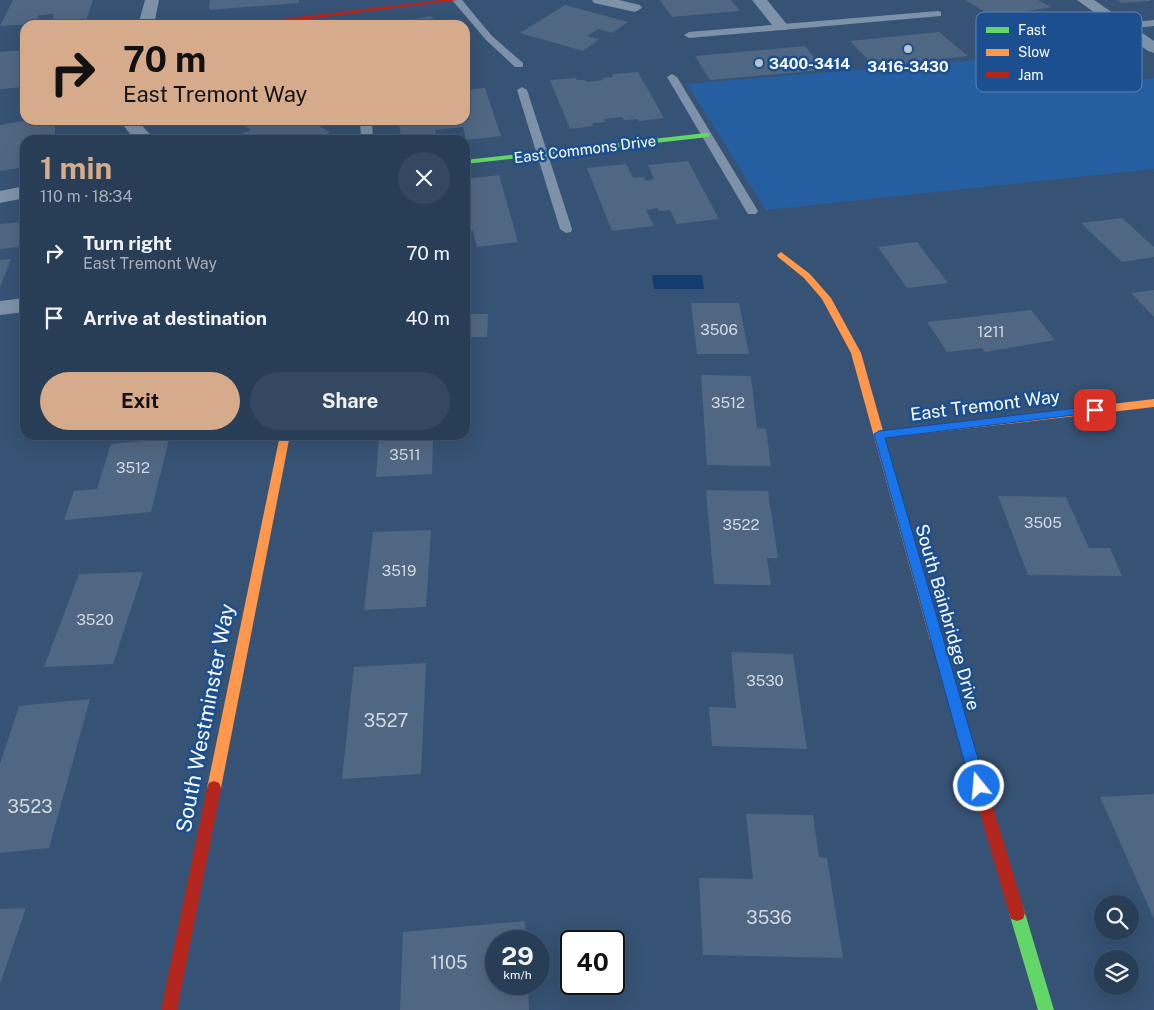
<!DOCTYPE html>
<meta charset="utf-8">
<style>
body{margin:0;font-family:"Public Sans",sans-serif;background:#344961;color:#f1f3f6;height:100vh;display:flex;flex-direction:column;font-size:19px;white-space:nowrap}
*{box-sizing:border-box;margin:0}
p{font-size:16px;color:#a5aeba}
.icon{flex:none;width:28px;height:28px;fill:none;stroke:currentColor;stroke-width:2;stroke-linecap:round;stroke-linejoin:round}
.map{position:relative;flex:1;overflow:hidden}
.sheet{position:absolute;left:20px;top:135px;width:450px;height:305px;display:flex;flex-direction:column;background:#283e57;border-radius:15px;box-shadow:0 5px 20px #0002,0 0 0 1px #44576d}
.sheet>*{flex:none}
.hud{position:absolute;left:20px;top:20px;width:450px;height:105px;border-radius:15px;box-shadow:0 5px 20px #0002,0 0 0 1px #44576d;background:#d6ab8b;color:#111;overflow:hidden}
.fabs{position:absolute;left:1094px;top:895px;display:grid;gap:10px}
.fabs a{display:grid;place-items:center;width:45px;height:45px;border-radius:50%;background:#283e57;box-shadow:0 5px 20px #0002,0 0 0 1px #44576d;font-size:25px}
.speed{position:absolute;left:485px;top:930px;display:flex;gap:10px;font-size:25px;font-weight:700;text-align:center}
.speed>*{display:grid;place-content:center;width:65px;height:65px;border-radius:50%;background:#283e57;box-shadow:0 5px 20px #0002,0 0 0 1px #44576d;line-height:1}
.speed small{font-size:12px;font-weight:400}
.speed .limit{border:2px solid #111;border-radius:8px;background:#fff;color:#111}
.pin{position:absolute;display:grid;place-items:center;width:42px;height:42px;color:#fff;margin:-21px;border-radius:10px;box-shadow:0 2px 8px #0006}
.me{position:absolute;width:55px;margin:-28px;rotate:343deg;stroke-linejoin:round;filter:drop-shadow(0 0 4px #0008)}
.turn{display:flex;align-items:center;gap:18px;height:105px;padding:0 20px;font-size:22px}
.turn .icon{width:65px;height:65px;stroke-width:2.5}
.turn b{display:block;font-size:35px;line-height:42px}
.round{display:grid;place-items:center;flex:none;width:52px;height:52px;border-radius:26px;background:#344961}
.summary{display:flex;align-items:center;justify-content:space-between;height:85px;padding:0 20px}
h1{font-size:30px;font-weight:700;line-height:38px;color:#d6ab8b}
.action{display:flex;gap:10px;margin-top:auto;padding:10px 20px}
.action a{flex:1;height:58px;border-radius:30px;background:#d6ab8b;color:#111;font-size:20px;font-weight:700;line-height:58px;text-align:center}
.action a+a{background:#344961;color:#f1f3f6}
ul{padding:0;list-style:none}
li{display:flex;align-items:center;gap:15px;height:65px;padding:0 20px}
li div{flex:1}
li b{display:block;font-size:19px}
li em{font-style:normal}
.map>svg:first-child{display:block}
.green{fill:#265fa1}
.water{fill:#153c6e}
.building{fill:#506783}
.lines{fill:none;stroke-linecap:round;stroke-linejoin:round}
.lane{fill:#7d92a8;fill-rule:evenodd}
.street{fill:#7d92a8;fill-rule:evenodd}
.fast{fill:#63d668;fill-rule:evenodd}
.slow{fill:#ff974d;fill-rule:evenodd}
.jam{fill:#b3261e;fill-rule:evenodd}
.route{fill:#1a73e8;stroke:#114b97}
.poi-dot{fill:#b9c2ce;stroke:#1b4f8f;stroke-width:2}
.labels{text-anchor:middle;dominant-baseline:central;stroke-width:5;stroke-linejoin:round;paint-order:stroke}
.far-poi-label{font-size:15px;font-weight:bold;fill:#fff;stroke:#1b4f8f;text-anchor:start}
.far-street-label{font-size:15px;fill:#fff;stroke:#1b4f8f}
.number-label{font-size:15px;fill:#d3d9e0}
.street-label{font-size:18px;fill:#fff;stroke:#1b4f8f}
.near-number-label{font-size:18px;fill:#d3d9e0}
.near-street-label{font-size:21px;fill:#fff;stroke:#1b4f8f}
.key{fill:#1b4f8f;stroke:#5f84b1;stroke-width:1}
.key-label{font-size:14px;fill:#fff}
</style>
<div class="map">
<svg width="1154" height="1010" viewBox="0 0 1154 1010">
<rect width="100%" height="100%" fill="#365274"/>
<!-- green -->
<path class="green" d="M1012,57L1051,89L1154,78V169L766,210L687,84Z"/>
<!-- water -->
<path class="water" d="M652,275H702L704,289H654Z"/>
<!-- building -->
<g class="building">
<path d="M13,0H93L86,20L51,23L54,14L39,15L35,24L0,26Z"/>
<path d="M210,0H299V3L209,10Z"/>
<path d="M660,0H731L740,11L672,17Z"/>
<path d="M965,0H1038L1051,7L994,17Z"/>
<path d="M1117,0H1150V1L1121,3Z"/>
<path d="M565,5L628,22L612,33L598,29L587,36L599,39L583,51L520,33Z"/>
<path d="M431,16L438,25H406L404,21Z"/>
<path d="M939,32L968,56L875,67L850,41Z"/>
<path d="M805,46L824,70L710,80L695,56Z"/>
<path d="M25,50V87L0,89V52Z"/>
<path d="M638,72L664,118L639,121L637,119L624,120L622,117L604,119L606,122L592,123L593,126L570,129L550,80L576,78L577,80H585L586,82L603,80L602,78L613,77L612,74Z"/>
<path d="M485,88L501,136L466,140L463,127L435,130L437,140H402L398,120H465V90Z"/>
<path d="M30,120H55V134L27,139L25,167L0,171V125Z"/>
<path d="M235,120H308L330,132L315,140H251L241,134L251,130Z"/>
<path d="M688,161L719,219L677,224L670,210L659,211L657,208L646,210L654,226L612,231L587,168L626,164L633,178L644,177L646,181L654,179L648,165Z"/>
<path d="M499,175L518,242L477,247L473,231H465V179Z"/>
<path d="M1122,218L1154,247V257L1122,262L1081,223Z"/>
<path d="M25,222L18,247L0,249V224Z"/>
<path d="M917,242L948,283L907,288L878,247Z"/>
<path d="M11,259L0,287V260Z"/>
<path d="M1154,290V317L1131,293Z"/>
<path d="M691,303H739L749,354H697Z"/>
<path d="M1031,310L1055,340L985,352L982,348L947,352L927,322Z"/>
<path d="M465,314H488L487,337H465Z"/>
<path d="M701,375L751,376L757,428L766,429L771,466L707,465Z"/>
<path d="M379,435H433L432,474L376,477Z"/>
<path d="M169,439L151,512L64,520L74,491L97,489L111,444Z"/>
<path d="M706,490L768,491L778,558H767L771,585L714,584Z"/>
<path d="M998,496L1066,497L1089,548H1110L1122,576L1028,575Z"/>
<path d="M431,530L426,607L364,610L373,532Z"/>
<path d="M143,572L113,664L44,667L79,574Z"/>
<path d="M731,652L793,654L807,749L712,746L709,707L736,708Z"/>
<path d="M426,663L421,774L342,779L354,667Z"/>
<path d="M90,699L49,848L0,853V764L19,706Z"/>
<path d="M1154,794V919L1100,797Z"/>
<path d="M746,814L813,815L819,857L827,858L843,958L703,955L699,878L753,879Z"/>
<path d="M26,908L0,984V909Z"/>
<path d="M525,921L526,941H496V984H528L529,1010H400L403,932Z"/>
</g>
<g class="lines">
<!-- lane -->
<g class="lane">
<path d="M452,0H462L492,36L523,63V67H515L486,40Z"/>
<path d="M938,11L941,12V16L689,38L684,35L689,32Z"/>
<path d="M1154,20V26L1003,41L998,38L1003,35Z"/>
<path d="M672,74L677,77L758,211L756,214H748L746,211L667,77Z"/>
<path d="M522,87L527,90L572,229L571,232L566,233L560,229L517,90Z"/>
<path d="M360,120H372L373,140H361Z"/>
</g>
<!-- street -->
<g class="street">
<path d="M145,0H159L154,25H138Z"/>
<path d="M592,0H619L640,5L642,8L635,12L594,3Z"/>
<path d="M752,0H767L789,27L786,30H776Z"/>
<path d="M1077,0H1094L1154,41V53L1148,51Z"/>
<path d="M119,120H137L155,140H135Z"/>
<path d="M25,186V198L0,203V191Z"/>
<path d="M25,298V312L0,315V301Z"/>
</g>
<!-- fast -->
<g class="fast">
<path d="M706,133H709V137L465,164V160Z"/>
<path d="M1017,905L1023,907L1025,913L1054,1010H1038L1009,913L1011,907Z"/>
</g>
<!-- slow -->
<g class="slow">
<path d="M781,252L810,274L831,298L861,353L883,431L1154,399V407L885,438L942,640L940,644L936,645L932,644L930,640L851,353L822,299L804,278L778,257L777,255Z"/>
<path d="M280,435H290L221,788L219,793L214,795L209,793L207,788Z"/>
</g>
<!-- jam -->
<g class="jam">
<path d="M440,0H458L262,25H244L247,23Z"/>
<path d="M936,635L940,636L942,640L1025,913L1023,919L1017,921L1011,919L1009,913L930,640L932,636Z"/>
<path d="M214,781L219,783L221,788L177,1010H161L207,788L209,783Z"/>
</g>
</g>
<!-- route -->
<path class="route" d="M1095,406L1100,410L1099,412L885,438L986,786L984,791L979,793L974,791L971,786L874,434L879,431Z"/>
<!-- markers -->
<g class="poi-dot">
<circle cx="908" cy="49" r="5"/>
<circle cx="759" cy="63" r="5"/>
</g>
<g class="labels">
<!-- far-poi labels -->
<g class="far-poi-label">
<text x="769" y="63">3400-3414</text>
<text x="908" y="66" text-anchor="middle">3416-3430</text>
</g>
<!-- far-street labels -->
<g class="far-street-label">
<text transform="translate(585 149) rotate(-7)">East Commons Drive</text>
</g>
<!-- number labels -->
<g class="number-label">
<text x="719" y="329">3506</text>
<text x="991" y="331">1211</text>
<text x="728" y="402">3512</text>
<text x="405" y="454">3511</text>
<text x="133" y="467">3512</text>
<text x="1043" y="522">3505</text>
<text x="741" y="524">3522</text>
<text x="399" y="570">3519</text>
<text x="95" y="619">3520</text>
<text x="765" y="680">3530</text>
</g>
<!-- street labels -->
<g class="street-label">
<text transform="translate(985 405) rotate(-7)">East Tremont Way</text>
<text transform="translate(948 617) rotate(74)">South Bainbridge Drive</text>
</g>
<!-- near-number labels -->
<g class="near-number-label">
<text x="386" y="720">3527</text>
<text x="30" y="806">3523</text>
<text x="769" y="917">3536</text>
<text x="449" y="962">1105</text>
</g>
<!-- near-street labels -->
<g class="near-street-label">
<text transform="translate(205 718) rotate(-79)">South Westminster Way</text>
</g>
</g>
<!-- legend -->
<rect x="976" y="12" width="166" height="80" rx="8" class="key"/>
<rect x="986" y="27" width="23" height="6" fill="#63d668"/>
<rect x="986" y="49" width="23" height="7" fill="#ff974d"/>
<rect x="986" y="72" width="23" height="6" fill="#b3261e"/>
<g class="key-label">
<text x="1018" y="35">Fast</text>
<text x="1018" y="57">Slow</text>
<text x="1018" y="80">Jam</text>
</g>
</svg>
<div class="fabs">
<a><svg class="icon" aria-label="search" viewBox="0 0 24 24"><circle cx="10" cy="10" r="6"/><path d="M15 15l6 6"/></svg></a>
<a><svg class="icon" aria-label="layers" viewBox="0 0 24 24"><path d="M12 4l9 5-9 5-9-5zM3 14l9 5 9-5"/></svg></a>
</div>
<div class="speed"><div>29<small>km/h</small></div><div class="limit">40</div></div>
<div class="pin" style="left:1095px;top:410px;background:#d93025"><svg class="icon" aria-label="arrive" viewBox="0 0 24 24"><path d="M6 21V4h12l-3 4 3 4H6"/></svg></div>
<svg class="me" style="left:979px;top:786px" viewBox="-20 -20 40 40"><circle r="17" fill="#1a73e8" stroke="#fff" stroke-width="3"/><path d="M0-11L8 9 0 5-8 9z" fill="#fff"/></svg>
<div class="hud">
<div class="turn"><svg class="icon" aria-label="right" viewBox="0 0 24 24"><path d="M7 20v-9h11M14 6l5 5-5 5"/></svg><div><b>70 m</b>East Tremont Way</div></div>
</div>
<section class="sheet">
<div class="summary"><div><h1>1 min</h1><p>110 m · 18:34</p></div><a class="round"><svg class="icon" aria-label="close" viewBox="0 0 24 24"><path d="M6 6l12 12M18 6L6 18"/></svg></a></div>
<ul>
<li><svg class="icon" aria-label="right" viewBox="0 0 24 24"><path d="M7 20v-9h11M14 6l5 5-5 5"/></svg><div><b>Turn right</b><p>East Tremont Way</p></div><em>70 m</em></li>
<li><svg class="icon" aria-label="arrive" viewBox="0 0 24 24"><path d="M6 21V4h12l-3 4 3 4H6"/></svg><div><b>Arrive at destination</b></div><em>40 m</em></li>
</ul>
<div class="action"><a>Exit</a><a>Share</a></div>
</section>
</div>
